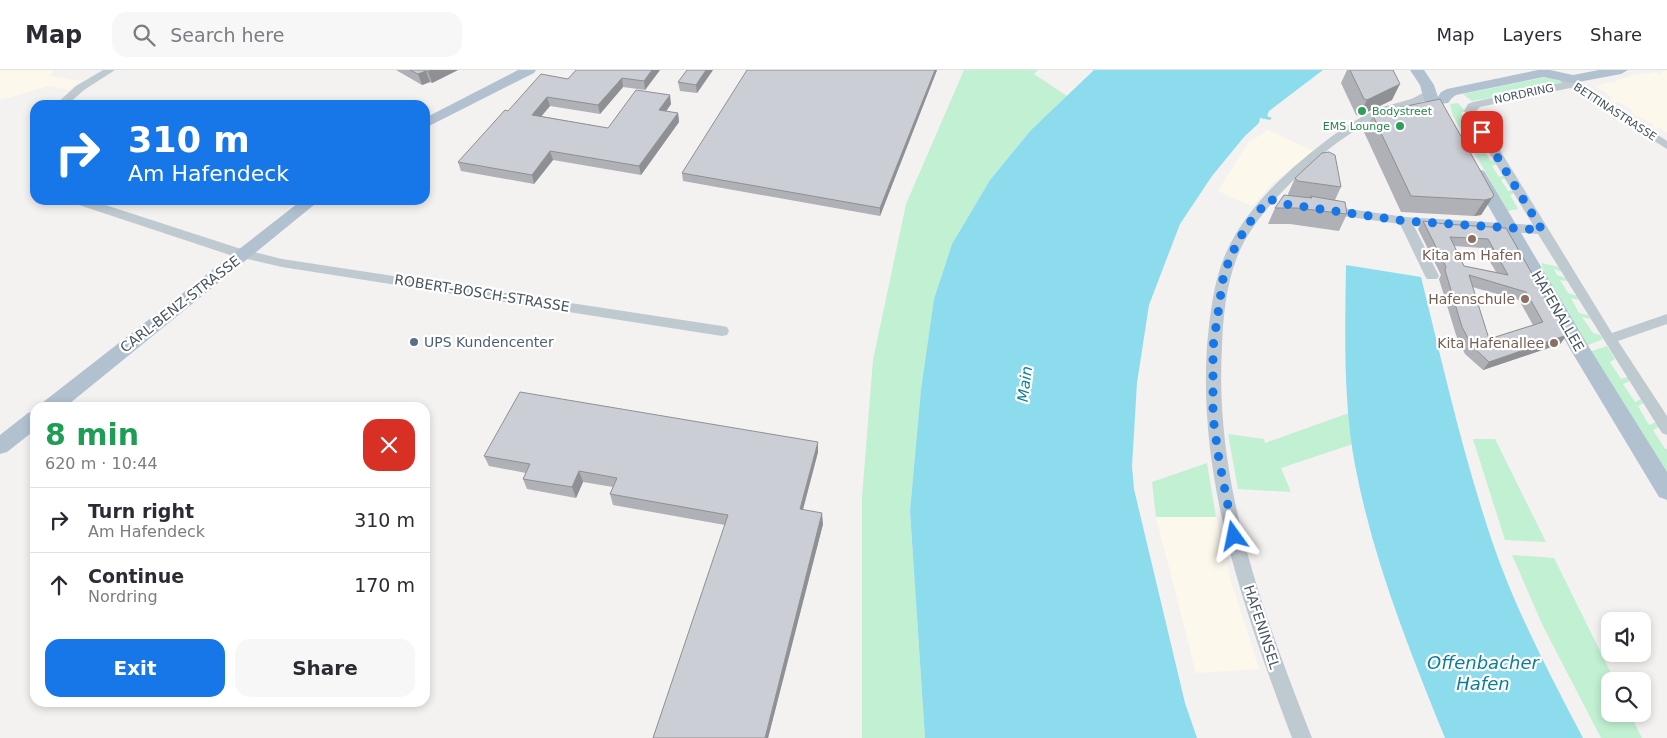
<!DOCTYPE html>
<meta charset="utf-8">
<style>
body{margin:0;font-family:"DejaVu Sans",sans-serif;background:#f7f7f7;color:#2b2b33;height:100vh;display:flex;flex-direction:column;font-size:19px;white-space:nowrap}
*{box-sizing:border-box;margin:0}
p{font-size:16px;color:#7c7c81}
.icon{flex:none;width:28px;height:28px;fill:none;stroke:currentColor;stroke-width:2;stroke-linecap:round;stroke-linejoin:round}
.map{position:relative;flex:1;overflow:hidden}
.sheet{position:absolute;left:30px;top:332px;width:400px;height:305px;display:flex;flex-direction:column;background:#fff;border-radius:15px;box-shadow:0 2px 8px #0003}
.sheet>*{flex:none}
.guide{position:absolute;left:30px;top:30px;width:400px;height:105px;border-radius:15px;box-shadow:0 2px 8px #0003;background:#1777e8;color:#fff;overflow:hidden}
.buttons{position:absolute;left:1601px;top:542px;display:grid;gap:10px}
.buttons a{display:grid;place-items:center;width:50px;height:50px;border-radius:10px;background:#fff;box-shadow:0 2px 8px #0003;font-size:25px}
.pin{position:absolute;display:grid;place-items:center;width:42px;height:42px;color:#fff;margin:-21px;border-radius:10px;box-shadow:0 2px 8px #0006}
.me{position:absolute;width:55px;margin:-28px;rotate:348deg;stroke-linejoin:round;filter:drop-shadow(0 0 4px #0008)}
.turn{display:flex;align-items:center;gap:18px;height:105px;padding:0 15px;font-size:22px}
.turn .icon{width:65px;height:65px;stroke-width:2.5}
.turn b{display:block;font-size:35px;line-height:42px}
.round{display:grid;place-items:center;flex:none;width:52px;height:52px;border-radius:15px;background:#f7f7f7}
.head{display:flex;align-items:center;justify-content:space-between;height:85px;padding:0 15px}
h1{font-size:30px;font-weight:600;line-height:38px;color:#1e9e55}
.button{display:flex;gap:10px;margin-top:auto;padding:10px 15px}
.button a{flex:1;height:58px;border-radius:15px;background:#1777e8;color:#fff;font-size:20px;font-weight:600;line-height:58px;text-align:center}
.button a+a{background:#f7f7f7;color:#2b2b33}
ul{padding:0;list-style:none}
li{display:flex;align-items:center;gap:15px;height:65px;padding:0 15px;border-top:1px solid #e1e1e2}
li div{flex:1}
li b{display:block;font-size:19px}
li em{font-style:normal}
header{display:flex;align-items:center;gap:30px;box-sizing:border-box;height:70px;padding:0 25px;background:#fff;border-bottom:1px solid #e1e1e2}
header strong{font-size:24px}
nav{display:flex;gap:28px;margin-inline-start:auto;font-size:18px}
.search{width:350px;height:45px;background:#f7f7f7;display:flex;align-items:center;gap:12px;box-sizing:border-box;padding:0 18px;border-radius:15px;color:#7c7c81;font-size:19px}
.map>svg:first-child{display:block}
.commercial{fill:#fdf8ec}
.green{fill:#c1f0d2}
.water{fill:#8ddcee}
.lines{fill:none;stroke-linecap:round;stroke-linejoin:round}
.minor{fill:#bfc9d0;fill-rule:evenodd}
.major{fill:#b1c1d0;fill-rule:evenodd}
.wall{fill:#afb1b6;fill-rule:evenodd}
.shaded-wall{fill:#8e9094}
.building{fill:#cbced4;stroke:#8e9094;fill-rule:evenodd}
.route{stroke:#1777e8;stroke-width:9;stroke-dasharray:0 16.2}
.leisure-dot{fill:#2e9e5b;stroke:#fff;stroke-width:2}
.education-dot{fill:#8d6e63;stroke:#fff;stroke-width:2}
.service-dot{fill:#5c6f8a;stroke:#fff;stroke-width:2}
.labels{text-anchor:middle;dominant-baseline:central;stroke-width:4.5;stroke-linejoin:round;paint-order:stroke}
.far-street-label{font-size:11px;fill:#49555f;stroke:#fff}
.far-leisure-label{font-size:11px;fill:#27864d;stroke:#fff;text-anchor:start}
.education-label{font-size:14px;fill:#785e54;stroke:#fff;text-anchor:end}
.street-label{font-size:14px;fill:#49555f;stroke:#fff}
.service-label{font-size:14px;fill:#4e5e75;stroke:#fff;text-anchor:start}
.water-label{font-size:15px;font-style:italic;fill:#0c7e98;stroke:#fff}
.near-water-label{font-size:18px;font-style:italic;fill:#0c7e98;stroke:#fff}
</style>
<header>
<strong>Map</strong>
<div class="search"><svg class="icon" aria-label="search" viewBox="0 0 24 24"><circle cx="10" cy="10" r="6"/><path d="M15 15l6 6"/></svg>Search here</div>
<nav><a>Map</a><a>Layers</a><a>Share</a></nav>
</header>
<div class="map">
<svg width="1667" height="668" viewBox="0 0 1667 668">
<rect width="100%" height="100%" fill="#f4f1f1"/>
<!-- commercial -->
<g class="commercial">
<path d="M0,0H54L51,6L81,11L69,20L49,16L0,30Z"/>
<path d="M1667,0V63L1660,58L1655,59L1651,56L1654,55L1631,43L1633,41L1619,32L1614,33L1610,30L1613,28L1595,16L1609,12L1617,13L1615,11L1633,5L1656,2L1660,5L1662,1Z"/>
<path d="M1268,60L1313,81L1272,114L1252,136L1218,121L1248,73Z"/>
<path d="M1156,447H1216L1231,511L1259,599L1196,603Z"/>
</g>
<!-- green -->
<g class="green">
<path d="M964,0H1038L1034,4L1067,26L1031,60L990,110L952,174L934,229L921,319L910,441L925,668H862V427L873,290L906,134Z"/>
<path d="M1547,7L1565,11L1557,16L1552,13L1543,15L1545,19C1529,18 1512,23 1497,28L1495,27L1472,31L1463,24Z"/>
<path d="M1458,33L1465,41L1461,43L1466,52L1472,51L1473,53L1468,55L1475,65L1479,64L1481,67L1476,68L1483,78L1487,77L1490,81L1486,83L1490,91L1495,90L1497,94L1492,96L1499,107L1504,105L1506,108L1501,110L1508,121L1513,120L1515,123L1510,125L1518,139L1508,141L1453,46L1450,34Z"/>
<path d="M1541,193L1559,197L1562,202L1554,199L1557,205L1566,208L1568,211L1560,210L1568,223L1577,226L1579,230L1571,228L1579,243L1588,245L1591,249L1582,247L1593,263L1600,265L1603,269L1586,276L1551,217Z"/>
<path d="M1607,276L1615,289L1610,292L1621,309L1627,307L1630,311L1623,314L1635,332L1641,329L1644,333L1638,336L1649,355L1656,352L1659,357L1653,360L1665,379H1667V407L1589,282Z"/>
<path d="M1349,343L1353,374L1281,398L1291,422L1238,419L1228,364L1264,369L1265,373Z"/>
<path d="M1473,369H1495L1546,472L1505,470Z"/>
<path d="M1207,393L1216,447H1156L1152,412Z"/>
<path d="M1512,485L1554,488L1615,611H1610V644H1630L1642,668H1601L1543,556Z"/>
</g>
<!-- water -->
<g class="water">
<path d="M1094,0H1323L1269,41L1267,46L1272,48L1270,50L1260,48L1259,53L1244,67L1212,106L1180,154L1149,235L1137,313L1132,396L1134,419L1185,633L1197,668H925L910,441L921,319L934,229L952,174L990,110L1031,60Z"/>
<path d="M1346,195L1421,207C1443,296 1463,385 1492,471C1515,539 1550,605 1583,668H1445C1409,579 1373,490 1355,395C1343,330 1345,261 1346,195Z"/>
</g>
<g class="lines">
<!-- minor -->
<g class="minor">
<path d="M103,0H115L84,20L67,35H55L76,16Z"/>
<path d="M1565,7L1577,12L1667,71V79L1570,18L1480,37L1476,41L1612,263L1667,244V254L1618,271L1667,346V365L1662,363L1538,164L1414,156L1439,206L1437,209H1427L1425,206L1400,154L1328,144L1322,140L1328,136L1405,147L1533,155L1464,41L1468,34L1473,32L1562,13L1560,10Z"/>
<path d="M1429,21L1434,24C1425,35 1391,41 1375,49C1341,67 1309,93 1282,122C1264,141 1247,162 1237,187C1226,216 1223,247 1222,277C1214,413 1263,543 1312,668H1292C1245,543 1198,412 1207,276C1210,245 1213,214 1225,185C1241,148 1271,116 1302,90C1326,70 1353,49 1382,37C1392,34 1402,32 1411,29C1418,26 1423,22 1429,21Z"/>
<path d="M71,130H90L238,178L282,189L722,256L727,257L729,261L727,265L722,266L282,197L230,185L73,133Z"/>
</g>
<!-- major -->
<g class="major">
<path d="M518,0H536L534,3L425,58V48Z"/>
<path d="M1410,0H1424L1434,15L1438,27L1441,22L1447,19L1538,0H1550L1573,5L1599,0H1628L1621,4L1573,13L1544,7L1456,25L1452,28L1448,33L1440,34L1454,54L1452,57H1442L1425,33L1420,15Z"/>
<path d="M1478,99L1484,101L1486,104L1587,274L1667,402V430L1659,427L1573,284L1470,104L1472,101Z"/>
<path d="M302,130H320L64,338H39L42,333Z"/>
<path d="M35,341V360L7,382L0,384V365L28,343Z"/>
</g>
</g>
<!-- wall -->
<g class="wall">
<path d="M396,0H458L432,13L430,12L422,15Z"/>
<path d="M660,0L645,20L623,17L600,44L550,36L541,46L608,58L671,34L666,41L678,43L679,52L641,105L553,90L534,114L461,101L458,92L508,41L568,9Z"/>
<path d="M713,0L697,23L680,21L678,12Z"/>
<path d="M937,0L880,146L683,111L682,103Z"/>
<path d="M1347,0H1393L1392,30L1359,46L1356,45L1341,13Z"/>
<path d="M1373,46L1494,125L1481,145L1474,146L1401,142L1364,62Z"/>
<path d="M1295,108L1341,117L1335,130L1347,144L1339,161L1290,154H1268L1275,138L1289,126L1288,124Z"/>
<path d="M1423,151L1445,154L1506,158L1567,265L1560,274L1483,300L1465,284L1456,265L1439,209L1441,205L1418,159ZM1454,176L1482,178L1496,202L1464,196ZM1472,217L1519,230L1533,255L1489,269Z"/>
<path d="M818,372V382L803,440L823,454L768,668H653L725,455L613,435L610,424L613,417L583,412L576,428L527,419L523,409L526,403L489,396L484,386Z"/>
</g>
<!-- shaded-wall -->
<g class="shaded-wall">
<path d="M431,0H458L432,13L428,2Z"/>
<path d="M652,0H660L645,20L644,11Z"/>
<path d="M706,0H713L697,23L696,15Z"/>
<path d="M935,0H937L880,146V138Z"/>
<path d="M426,1L430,12L422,15L418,4Z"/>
<path d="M622,8L623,17L600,44L598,35Z"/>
<path d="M1400,14L1392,30L1359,46L1367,30Z"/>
<path d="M670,25L671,34L661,49L659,40Z"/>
<path d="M547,27L550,36L535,54L532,45Z"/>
<path d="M678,43L679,52L641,105L639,96Z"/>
<path d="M550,81L553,90L534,114L532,105Z"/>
<path d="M1494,125L1481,145L1474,146L1485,130Z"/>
<path d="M1567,265L1560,274L1483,300L1489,292Z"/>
<path d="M818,372V382L800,450V439Z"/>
<path d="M579,401L583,412L576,428L572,417Z"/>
<path d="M822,443L823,454L768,668H765Z"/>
</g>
<!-- building -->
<g class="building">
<path d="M410,0H431L428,2L426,1L418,4Z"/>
<path d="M576,0H652L644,11L622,8L598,35L547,27L532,45L608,58L636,20L670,25L659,40L678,43L639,96L550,81L532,105L458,92L505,40L508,41L541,4L568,9Z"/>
<path d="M687,0H706L696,15L678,12Z"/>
<path d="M747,0H935L880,138L682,103Z"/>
<path d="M1350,0H1393L1400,14L1367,30L1364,29Z"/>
<path d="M1440,29L1494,125L1492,128L1485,130L1411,126L1373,46L1378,42Z"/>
<path d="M1329,82L1335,85L1341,117L1298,111L1295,108L1322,83Z"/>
<path d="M1284,125L1312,128L1310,126L1345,132L1347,144L1297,138H1275Z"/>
<path d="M1423,151L1445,154L1506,158L1567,265L1489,292L1472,276L1462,257L1445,200L1446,197ZM1450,167L1488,169L1508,205L1464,196ZM1469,205L1526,222L1543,252L1489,269Z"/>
<path d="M520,322L818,372L800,439L822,443L765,668H653L728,445L610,424L617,408L579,401L572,417L523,409L530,394L484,386Z"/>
</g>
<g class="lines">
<!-- route -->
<path class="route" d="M1234,466L1219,390L1213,347V277L1223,209L1230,187L1246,157L1269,129L1285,134L1405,151L1542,160L1482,62"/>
</g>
<!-- markers -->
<g class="leisure-dot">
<circle cx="1362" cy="41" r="5"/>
<circle cx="1400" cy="56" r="5"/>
</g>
<g class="education-dot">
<circle cx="1472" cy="169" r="5"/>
<circle cx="1525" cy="229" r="5"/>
<circle cx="1554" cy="273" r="5"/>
</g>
<circle class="service-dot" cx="414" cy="272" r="5"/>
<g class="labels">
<!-- far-street labels -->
<g class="far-street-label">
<text transform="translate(1524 24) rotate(-12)">NORDRING</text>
<text transform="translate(1615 42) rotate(33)">BETTINASTRASSE</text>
</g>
<!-- far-leisure labels -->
<g class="far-leisure-label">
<text x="1372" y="41">Bodystreet</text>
<text x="1390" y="56" text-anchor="end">EMS Lounge</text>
</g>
<!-- education labels -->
<g class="education-label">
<text x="1472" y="185" text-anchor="middle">Kita am Hafen</text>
<text x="1515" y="229">Hafenschule</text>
<text x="1544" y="273">Kita Hafenallee</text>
</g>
<!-- street labels -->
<g class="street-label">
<text transform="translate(482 223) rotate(9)">ROBERT-BOSCH-STRASSE</text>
<text transform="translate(180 234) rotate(-38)">CARL-BENZ-STRASSE</text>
<text transform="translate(1558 241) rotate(60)">HAFENALLEE</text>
<text transform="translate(1262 557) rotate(72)">HAFENINSEL</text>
</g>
<!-- service labels -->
<g class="service-label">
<text x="424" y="272">UPS Kundencenter</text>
</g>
<!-- water labels -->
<g class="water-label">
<text transform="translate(1025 314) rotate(-83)">Main</text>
</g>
<!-- near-water labels -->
<g class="near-water-label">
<text x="1483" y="592">Offenbacher<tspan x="1483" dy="21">Hafen</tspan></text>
</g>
</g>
</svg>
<div class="buttons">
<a><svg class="icon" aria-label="sound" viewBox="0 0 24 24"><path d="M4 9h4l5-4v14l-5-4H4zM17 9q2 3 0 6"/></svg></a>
<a><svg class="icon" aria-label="search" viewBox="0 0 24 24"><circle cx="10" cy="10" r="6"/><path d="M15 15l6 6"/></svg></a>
</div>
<div class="pin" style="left:1482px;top:62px;background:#d93025"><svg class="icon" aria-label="arrive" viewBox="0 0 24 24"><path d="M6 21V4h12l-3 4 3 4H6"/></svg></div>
<svg class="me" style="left:1234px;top:466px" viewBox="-20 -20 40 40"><path d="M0-17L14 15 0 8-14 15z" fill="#1777e8" stroke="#fff" stroke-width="4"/></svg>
<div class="guide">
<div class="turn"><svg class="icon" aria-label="right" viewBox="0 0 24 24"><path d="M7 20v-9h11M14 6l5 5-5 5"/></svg><div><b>310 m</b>Am Hafendeck</div></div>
</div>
<section class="sheet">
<div class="head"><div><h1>8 min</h1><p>620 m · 10:44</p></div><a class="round" style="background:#d93025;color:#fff"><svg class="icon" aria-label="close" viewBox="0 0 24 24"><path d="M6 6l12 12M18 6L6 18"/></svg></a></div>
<ul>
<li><svg class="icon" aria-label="right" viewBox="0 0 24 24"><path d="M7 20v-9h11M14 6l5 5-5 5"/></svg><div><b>Turn right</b><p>Am Hafendeck</p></div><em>310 m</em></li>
<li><svg class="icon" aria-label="ahead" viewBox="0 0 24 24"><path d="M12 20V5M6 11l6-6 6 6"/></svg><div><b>Continue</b><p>Nordring</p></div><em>170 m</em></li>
</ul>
<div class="button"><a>Exit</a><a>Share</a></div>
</section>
</div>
